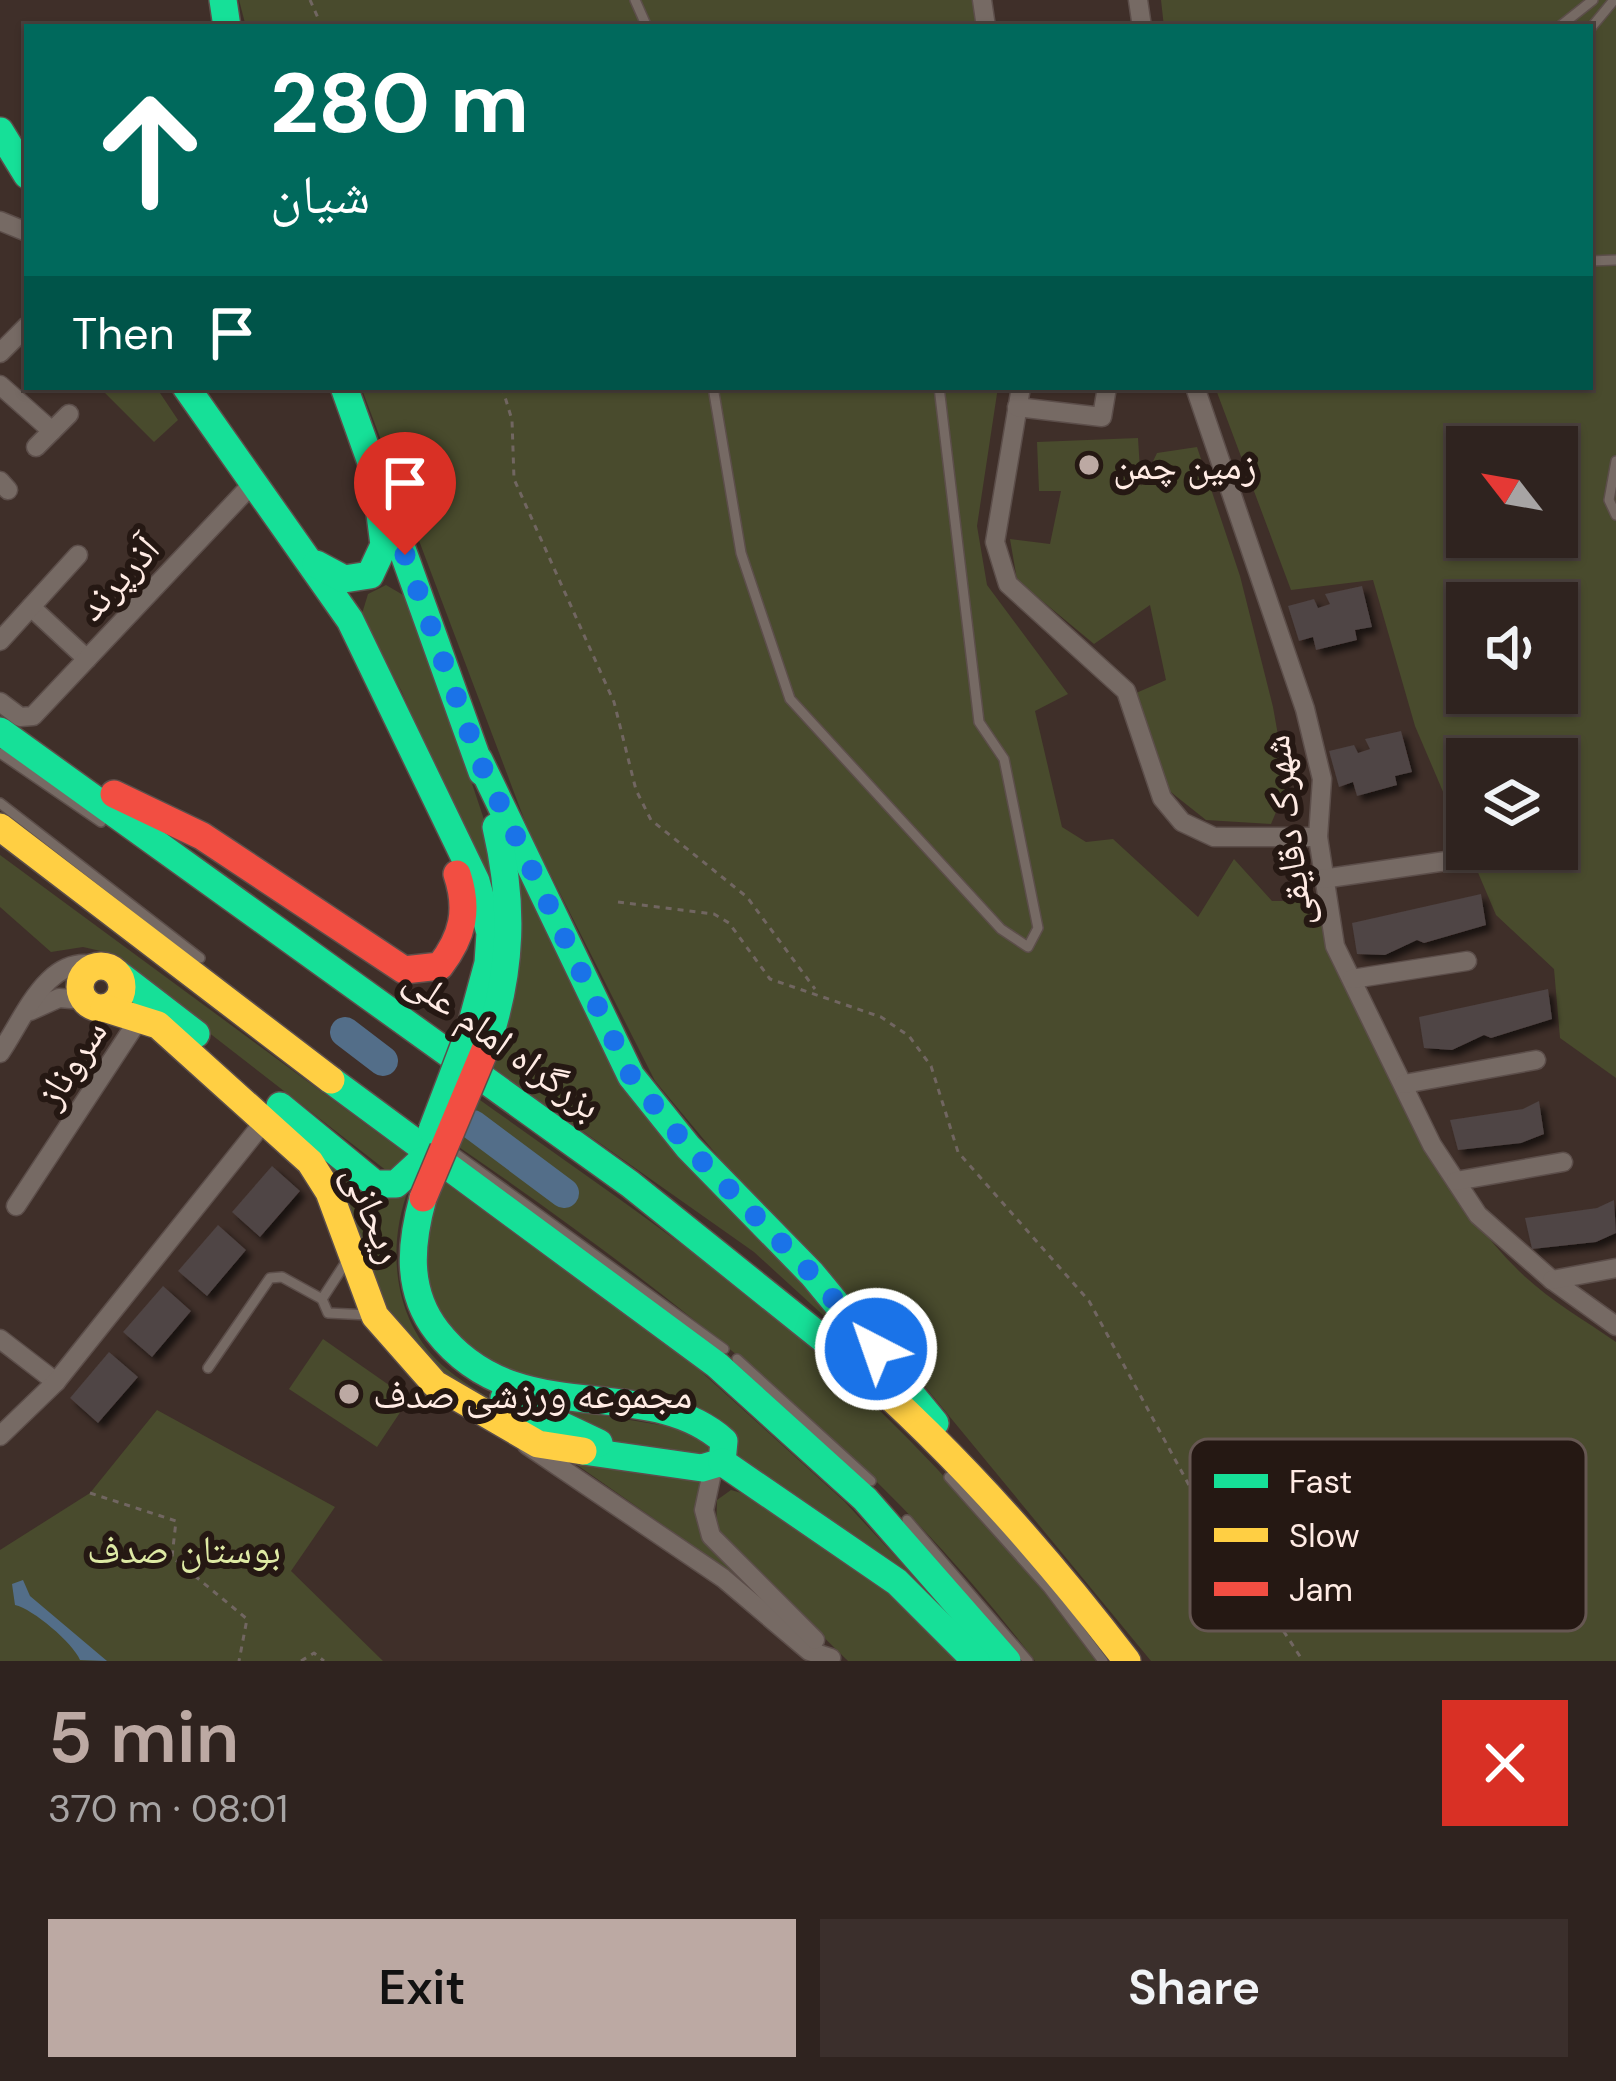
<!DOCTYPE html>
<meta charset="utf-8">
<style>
body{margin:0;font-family:"DM Sans","Noto Naskh Arabic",sans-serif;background:#3b2f2c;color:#f1f3f6;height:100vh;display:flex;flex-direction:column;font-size:45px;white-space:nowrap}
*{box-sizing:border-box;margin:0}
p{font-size:39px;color:#a7a4a4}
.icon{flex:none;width:66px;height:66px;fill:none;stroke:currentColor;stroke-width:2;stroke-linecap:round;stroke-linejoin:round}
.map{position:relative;height:1661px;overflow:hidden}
.drawer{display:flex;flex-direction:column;background:#2f231f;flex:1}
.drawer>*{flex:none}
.top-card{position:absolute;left:24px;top:24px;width:1569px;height:366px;border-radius:0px;box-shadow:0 3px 9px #0004,0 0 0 3px #4a403d;background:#00695c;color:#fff;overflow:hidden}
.needle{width:78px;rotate:301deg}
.fabs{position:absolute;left:1446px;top:426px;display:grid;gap:24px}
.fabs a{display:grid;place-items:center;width:132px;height:132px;border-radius:0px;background:#2f231f;box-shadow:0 3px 9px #0004,0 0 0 3px #4a403d;font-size:60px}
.pin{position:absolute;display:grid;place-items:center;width:102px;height:102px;color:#fff;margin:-123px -51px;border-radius:50% 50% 50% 0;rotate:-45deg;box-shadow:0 0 12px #0007}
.pin .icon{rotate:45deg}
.me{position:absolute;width:132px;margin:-66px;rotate:319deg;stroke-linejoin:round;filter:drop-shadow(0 0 9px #0008)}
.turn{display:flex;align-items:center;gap:42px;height:252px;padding:0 48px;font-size:54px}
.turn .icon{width:156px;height:156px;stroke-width:2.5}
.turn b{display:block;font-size:84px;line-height:102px}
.then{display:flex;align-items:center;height:114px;padding:0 48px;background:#0003;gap:24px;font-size:45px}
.round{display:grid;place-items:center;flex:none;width:126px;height:126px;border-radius:0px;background:#3b2f2c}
.overview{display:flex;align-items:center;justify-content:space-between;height:204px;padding:0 48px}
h1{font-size:72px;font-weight:600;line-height:90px;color:#bca9a3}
.action{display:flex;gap:24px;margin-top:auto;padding:24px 48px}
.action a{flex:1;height:138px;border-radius:0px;background:#bca9a3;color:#111;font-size:48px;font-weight:600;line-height:138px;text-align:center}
.action a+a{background:#3b2f2c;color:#f1f3f6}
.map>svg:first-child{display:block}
.green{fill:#494b2d;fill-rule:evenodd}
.water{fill:#536e89}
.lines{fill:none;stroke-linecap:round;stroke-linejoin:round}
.river{stroke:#536e89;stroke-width:30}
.building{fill:#4f4444;filter:url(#shadow)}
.lane-casing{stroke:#5c4e4a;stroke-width:12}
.street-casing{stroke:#5c4e4a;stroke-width:21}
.fast-casing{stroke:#5c4e4a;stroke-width:30}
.slow-casing{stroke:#5c4e4a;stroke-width:30}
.jam-casing{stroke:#5c4e4a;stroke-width:30}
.path{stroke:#716661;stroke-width:3;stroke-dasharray:6 6;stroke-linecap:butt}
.lane{stroke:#766a64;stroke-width:9}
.street{stroke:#766a64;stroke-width:18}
.fast{stroke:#16e098;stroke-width:27}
.slow{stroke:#ffcf43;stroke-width:27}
.jam{stroke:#f24e42;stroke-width:27}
.fast-bridge-casing{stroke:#5c4e4a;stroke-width:30;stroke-linecap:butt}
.jam-bridge-casing{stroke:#5c4e4a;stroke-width:30;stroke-linecap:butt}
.fast-bridge{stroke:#16e098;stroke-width:27}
.jam-bridge{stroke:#f24e42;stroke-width:27}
.route{stroke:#1a73e8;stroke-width:21;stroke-dasharray:0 37.8}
.poi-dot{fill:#bca9a3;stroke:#251813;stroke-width:4.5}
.labels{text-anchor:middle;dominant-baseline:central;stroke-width:12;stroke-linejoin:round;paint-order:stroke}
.poi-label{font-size:39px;fill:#ffebe4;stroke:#251813;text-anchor:start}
.street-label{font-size:39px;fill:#ffebe4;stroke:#251813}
.park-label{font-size:39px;fill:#deeaa4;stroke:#251813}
.key{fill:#251813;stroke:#665752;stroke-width:3}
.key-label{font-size:33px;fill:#ffebe4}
</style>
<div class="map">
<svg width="1616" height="1661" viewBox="0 0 1616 1661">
<defs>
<filter id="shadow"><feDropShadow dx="5.5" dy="5.5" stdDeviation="3" flood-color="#0009"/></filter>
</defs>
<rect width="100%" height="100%" fill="#3f2f29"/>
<!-- green -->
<g class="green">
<path d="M239,0H972L977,27H246Z"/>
<path d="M1161,0H1616V1078L1560,1038L1554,969L1496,915L1468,849H1557V759H1467V848L1415,726L1373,580L1291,590L1215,387H1590V27H1164ZM1467,447H1557V537H1467ZM1467,603H1557V693H1467Z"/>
<path d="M99,387H156L178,420L154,442Z"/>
<path d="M361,387H998L977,526L987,585L1068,694L1035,711L1062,827L1086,842L1113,839L1198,917L1234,859L1272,901H1310C1369,1026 1419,1172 1519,1271C1546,1298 1584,1320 1616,1342V1661H1151L912,1371L741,1184L655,1081L529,832Z"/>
<path d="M1138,438L1141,486L1157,453L1197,447L1240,576L1273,707L1287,786L1271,824L1206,820L1148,774L1120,700L1166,680L1150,605L1094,644L1017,580L1010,539L1050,544L1061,491H1039L1037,442Z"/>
<path d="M386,585L410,599L501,870L489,995L464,837L401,690L361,617L368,594Z"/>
<path d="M506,836L574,988L905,1390L754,1252L489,1065C526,968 528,937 506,836Z"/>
<path d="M0,855L697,1368L844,1501L971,1638L737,1461L732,1435C637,1412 453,1393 420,1285C414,1263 425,1225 428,1202L409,1188C385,1249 394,1327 448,1370C482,1398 524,1414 559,1442L481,1407L392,1330L312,1150L405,1185L105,952L83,947L51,952L0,907Z"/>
<path d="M473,1095C564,1160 657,1224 746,1293C879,1398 997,1526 1098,1661H1035C874,1450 670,1292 453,1143Z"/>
<path d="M323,1339L409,1399L377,1447L289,1389Z"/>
<path d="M526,1403L709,1433L710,1452L706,1456L619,1443Z"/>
<path d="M157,1410L335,1507L291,1571L383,1661H0V1550L90,1493Z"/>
<path d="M557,1451L701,1480L704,1536L739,1578Z"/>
<path d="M731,1490L752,1496L885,1581L966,1661H848L716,1532L717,1500Z"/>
</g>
<!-- water -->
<path class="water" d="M23,1580L30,1596L107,1661L80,1660C73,1643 33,1609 15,1605L12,1584Z"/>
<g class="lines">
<!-- river -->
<g class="river">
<path d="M345,1032L383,1061"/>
<path d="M473,1125L564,1193"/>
</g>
</g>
<!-- building -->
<g class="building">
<path d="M1362,586L1372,627L1355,630L1357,640L1316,650L1313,637L1299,641L1288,606L1314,599L1318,608L1330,604L1325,594Z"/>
<path d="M1401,731L1412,772L1395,776L1397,785L1357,796L1353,782L1339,787L1329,751L1354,745L1358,753L1370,749L1365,739Z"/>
<path d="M1481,894L1486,925L1424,943L1417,940L1385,955L1357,954L1352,923Z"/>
<path d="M1548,989L1552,1019L1491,1038L1484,1035L1452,1050L1424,1048L1419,1017Z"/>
<path d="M1539,1101L1544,1134L1521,1143L1458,1150L1450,1120L1523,1109Z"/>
<path d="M272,1166L300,1191L260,1237L232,1212Z"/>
<path d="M1614,1200L1616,1233L1596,1242L1532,1249L1525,1218L1597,1208Z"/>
<path d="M218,1225L246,1250L207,1296L178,1271Z"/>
<path d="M163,1286L191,1311L152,1357L123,1332Z"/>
<path d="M109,1352L138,1377L98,1423L70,1398Z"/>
</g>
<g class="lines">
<!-- lane casing -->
<g class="lane-casing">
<g id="lane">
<path d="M635,0L647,27"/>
<path d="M1559,27L1593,0"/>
<path d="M1590,29L1614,0"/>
<path d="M1590,261L1616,260"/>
<path d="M713,387L741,553L790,699L1001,929L1028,947L1038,928L1004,759L979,722L939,387"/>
<path d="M1616,461L1609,500L1616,515"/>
<path d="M0,753L101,822"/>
<path d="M0,803L200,958"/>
<path d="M456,1154L724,1349"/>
<path d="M348,1259L322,1299L328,1313L368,1315"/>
<path d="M737,1359L871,1481"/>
<path d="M208,1368L270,1278L282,1277L322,1299"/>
<path d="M949,1477L1048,1588L1103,1661"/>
<path d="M907,1520L1028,1661"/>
</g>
</g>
<!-- street casing -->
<g class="street-casing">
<g id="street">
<path d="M982,0L986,27"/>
<path d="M1138,0L1142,27"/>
<path d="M0,221L27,232"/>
<path d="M0,353L27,326"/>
<path d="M0,385L52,431"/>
<path d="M1021,387L995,542L1008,584L1126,691L1162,798L1182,822L1214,837H1318"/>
<path d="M1195,387L1305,709L1322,779L1318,837L1335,946L1432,1145L1478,1215L1552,1280L1616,1326"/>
<path d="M1017,407L1102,417L1107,387"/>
<path d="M36,447L69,414"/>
<path d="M0,481L8,490"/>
<path d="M31,607L87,659"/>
<path d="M0,641L78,555"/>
<path d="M0,702L20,717L33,716L256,480"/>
<path d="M1322,879L1460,859"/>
<path d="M1352,979L1467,961"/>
<path d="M30,1011L59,998L84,1000"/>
<path d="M0,1053C24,1019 47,952 98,966"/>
<path d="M1404,1084L1536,1060"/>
<path d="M1456,1181L1563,1162"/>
<path d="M16,1206L141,1016"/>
<path d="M1552,1280L1616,1268"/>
<path d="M0,1339L56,1382"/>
<path d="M0,1436L56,1382L267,1118"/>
<path d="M527,1445L723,1578L809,1651L831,1658"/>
<path d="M713,1468L704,1510L711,1536L815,1640"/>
</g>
</g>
<!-- fast casing -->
<g class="fast-casing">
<g id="fast">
<path d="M223,0L227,27"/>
<path d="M0,131L27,175"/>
<path d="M186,387L350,620L476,881L490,933L488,963L469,1033"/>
<path d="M344,387L482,772"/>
<path d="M316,564L344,579L370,575L384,545L380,514"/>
<path d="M0,731L630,1184L848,1359"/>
<path d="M479,760L631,1076L688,1147L812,1274L935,1423"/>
<path d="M118,974L196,1034"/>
<path d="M487,1045C512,970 514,904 496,827"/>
<path d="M331,1080L717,1365L865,1499L1007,1661"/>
<path d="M280,1106L375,1184H396L421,1161"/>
<path d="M423,1198C410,1245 406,1291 437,1331C517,1434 645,1371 724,1441L722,1462L702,1468L583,1451"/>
<path d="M504,1398L599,1443"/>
<path d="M722,1462L897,1582L976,1661"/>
</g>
</g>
<!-- slow casing -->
<g class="slow-casing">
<g id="slow">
<path d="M0,827L331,1080"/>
<circle cx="101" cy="987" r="21"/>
<path d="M104,1008L158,1025L310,1162L329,1192L375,1316L435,1384L538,1444L583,1451"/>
<path d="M848,1359C953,1450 1043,1551 1127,1661"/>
</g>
</g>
<!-- jam casing -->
<g class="jam-casing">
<path id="jam" d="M114,794L202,836L404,970L440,966C463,936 469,910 457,874"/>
</g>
<!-- path -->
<g class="path">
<path d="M310,0L322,27"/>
<path d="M502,387L512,420L514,479L614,702L636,790L651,820L747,897L815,989"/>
<path d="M618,902L714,914L729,923L770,979L881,1017L909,1036L931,1066L958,1152L1089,1301L1190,1487L1303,1661"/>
<path d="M90,1493L176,1521L172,1557L247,1619L239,1661"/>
<path d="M301,1661L314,1653L324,1661"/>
</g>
<!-- lane -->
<use href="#lane" class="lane"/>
<!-- street -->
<use href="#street" class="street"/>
<!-- fast -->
<use href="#fast" class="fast"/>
<!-- slow -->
<use href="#slow" class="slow"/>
<!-- jam -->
<use href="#jam" class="jam"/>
<!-- fast-bridge casing -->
<g class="fast-bridge-casing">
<path id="fast-bridge" d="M432,1130L469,1033"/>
</g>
<!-- jam-bridge casing -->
<g class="jam-bridge-casing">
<path id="jam-bridge" d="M423,1198L487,1045"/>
</g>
<!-- fast-bridge -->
<use href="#fast-bridge" class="fast-bridge"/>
<!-- jam-bridge -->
<use href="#jam-bridge" class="jam-bridge"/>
</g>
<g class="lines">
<!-- route -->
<path class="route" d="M405,555L479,760L631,1076L688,1147L812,1274L876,1349"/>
</g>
<!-- markers -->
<g class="poi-dot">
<circle cx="1089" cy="465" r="12"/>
<circle cx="349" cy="1394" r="12"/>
</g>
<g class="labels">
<!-- poi labels -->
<g class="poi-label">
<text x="1113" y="465">زمین چمن</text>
<text x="373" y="1394">مجموعه ورزشی صدف</text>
</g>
<!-- street labels -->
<g class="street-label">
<text transform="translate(118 578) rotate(-47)">آذرپرند</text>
<text transform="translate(1287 831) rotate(-97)">شهرک دقایقی</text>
<text transform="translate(503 1042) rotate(36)">بزرگراه امام علی</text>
<text transform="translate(71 1063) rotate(-57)">سروناز</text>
<text transform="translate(374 1214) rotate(68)">ریحانی</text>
</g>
<!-- park labels -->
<g class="park-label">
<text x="184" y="1549">بوستان صدف</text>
</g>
</g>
<!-- legend -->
<rect x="1190" y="1439" width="396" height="192" rx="18" class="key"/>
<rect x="1214" y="1474" width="54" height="14" fill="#16e098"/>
<rect x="1214" y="1528" width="54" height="14" fill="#ffcf43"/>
<rect x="1214" y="1582" width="54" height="14" fill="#f24e42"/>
<g class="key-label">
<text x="1289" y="1493">Fast</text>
<text x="1289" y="1547">Slow</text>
<text x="1289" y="1601">Jam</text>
</g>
</svg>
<div class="fabs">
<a><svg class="needle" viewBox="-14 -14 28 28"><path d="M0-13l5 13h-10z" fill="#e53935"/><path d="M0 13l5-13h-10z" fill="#a7a4a4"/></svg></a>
<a><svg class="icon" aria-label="sound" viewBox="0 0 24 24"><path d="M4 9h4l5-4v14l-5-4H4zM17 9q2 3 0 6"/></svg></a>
<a><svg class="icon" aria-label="layers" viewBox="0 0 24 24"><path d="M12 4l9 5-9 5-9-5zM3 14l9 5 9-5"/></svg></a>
</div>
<div class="pin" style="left:405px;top:555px;background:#d93025"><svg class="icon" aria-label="arrive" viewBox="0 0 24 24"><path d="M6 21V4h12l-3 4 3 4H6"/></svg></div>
<svg class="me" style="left:876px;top:1349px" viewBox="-20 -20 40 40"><circle r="17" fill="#1a73e8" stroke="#fff" stroke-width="3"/><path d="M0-11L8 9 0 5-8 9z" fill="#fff"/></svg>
<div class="top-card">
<div class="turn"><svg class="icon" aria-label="ahead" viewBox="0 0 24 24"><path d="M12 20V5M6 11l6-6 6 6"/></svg><div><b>280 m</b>شیان</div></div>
<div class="then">Then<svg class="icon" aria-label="arrive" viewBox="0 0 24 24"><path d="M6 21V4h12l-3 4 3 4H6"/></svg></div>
</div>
</div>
<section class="drawer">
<div class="overview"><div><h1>5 min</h1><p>370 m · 08:01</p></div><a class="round" style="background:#d93025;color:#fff"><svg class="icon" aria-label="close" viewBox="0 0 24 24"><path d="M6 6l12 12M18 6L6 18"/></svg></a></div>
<div class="action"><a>Exit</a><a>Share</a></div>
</section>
